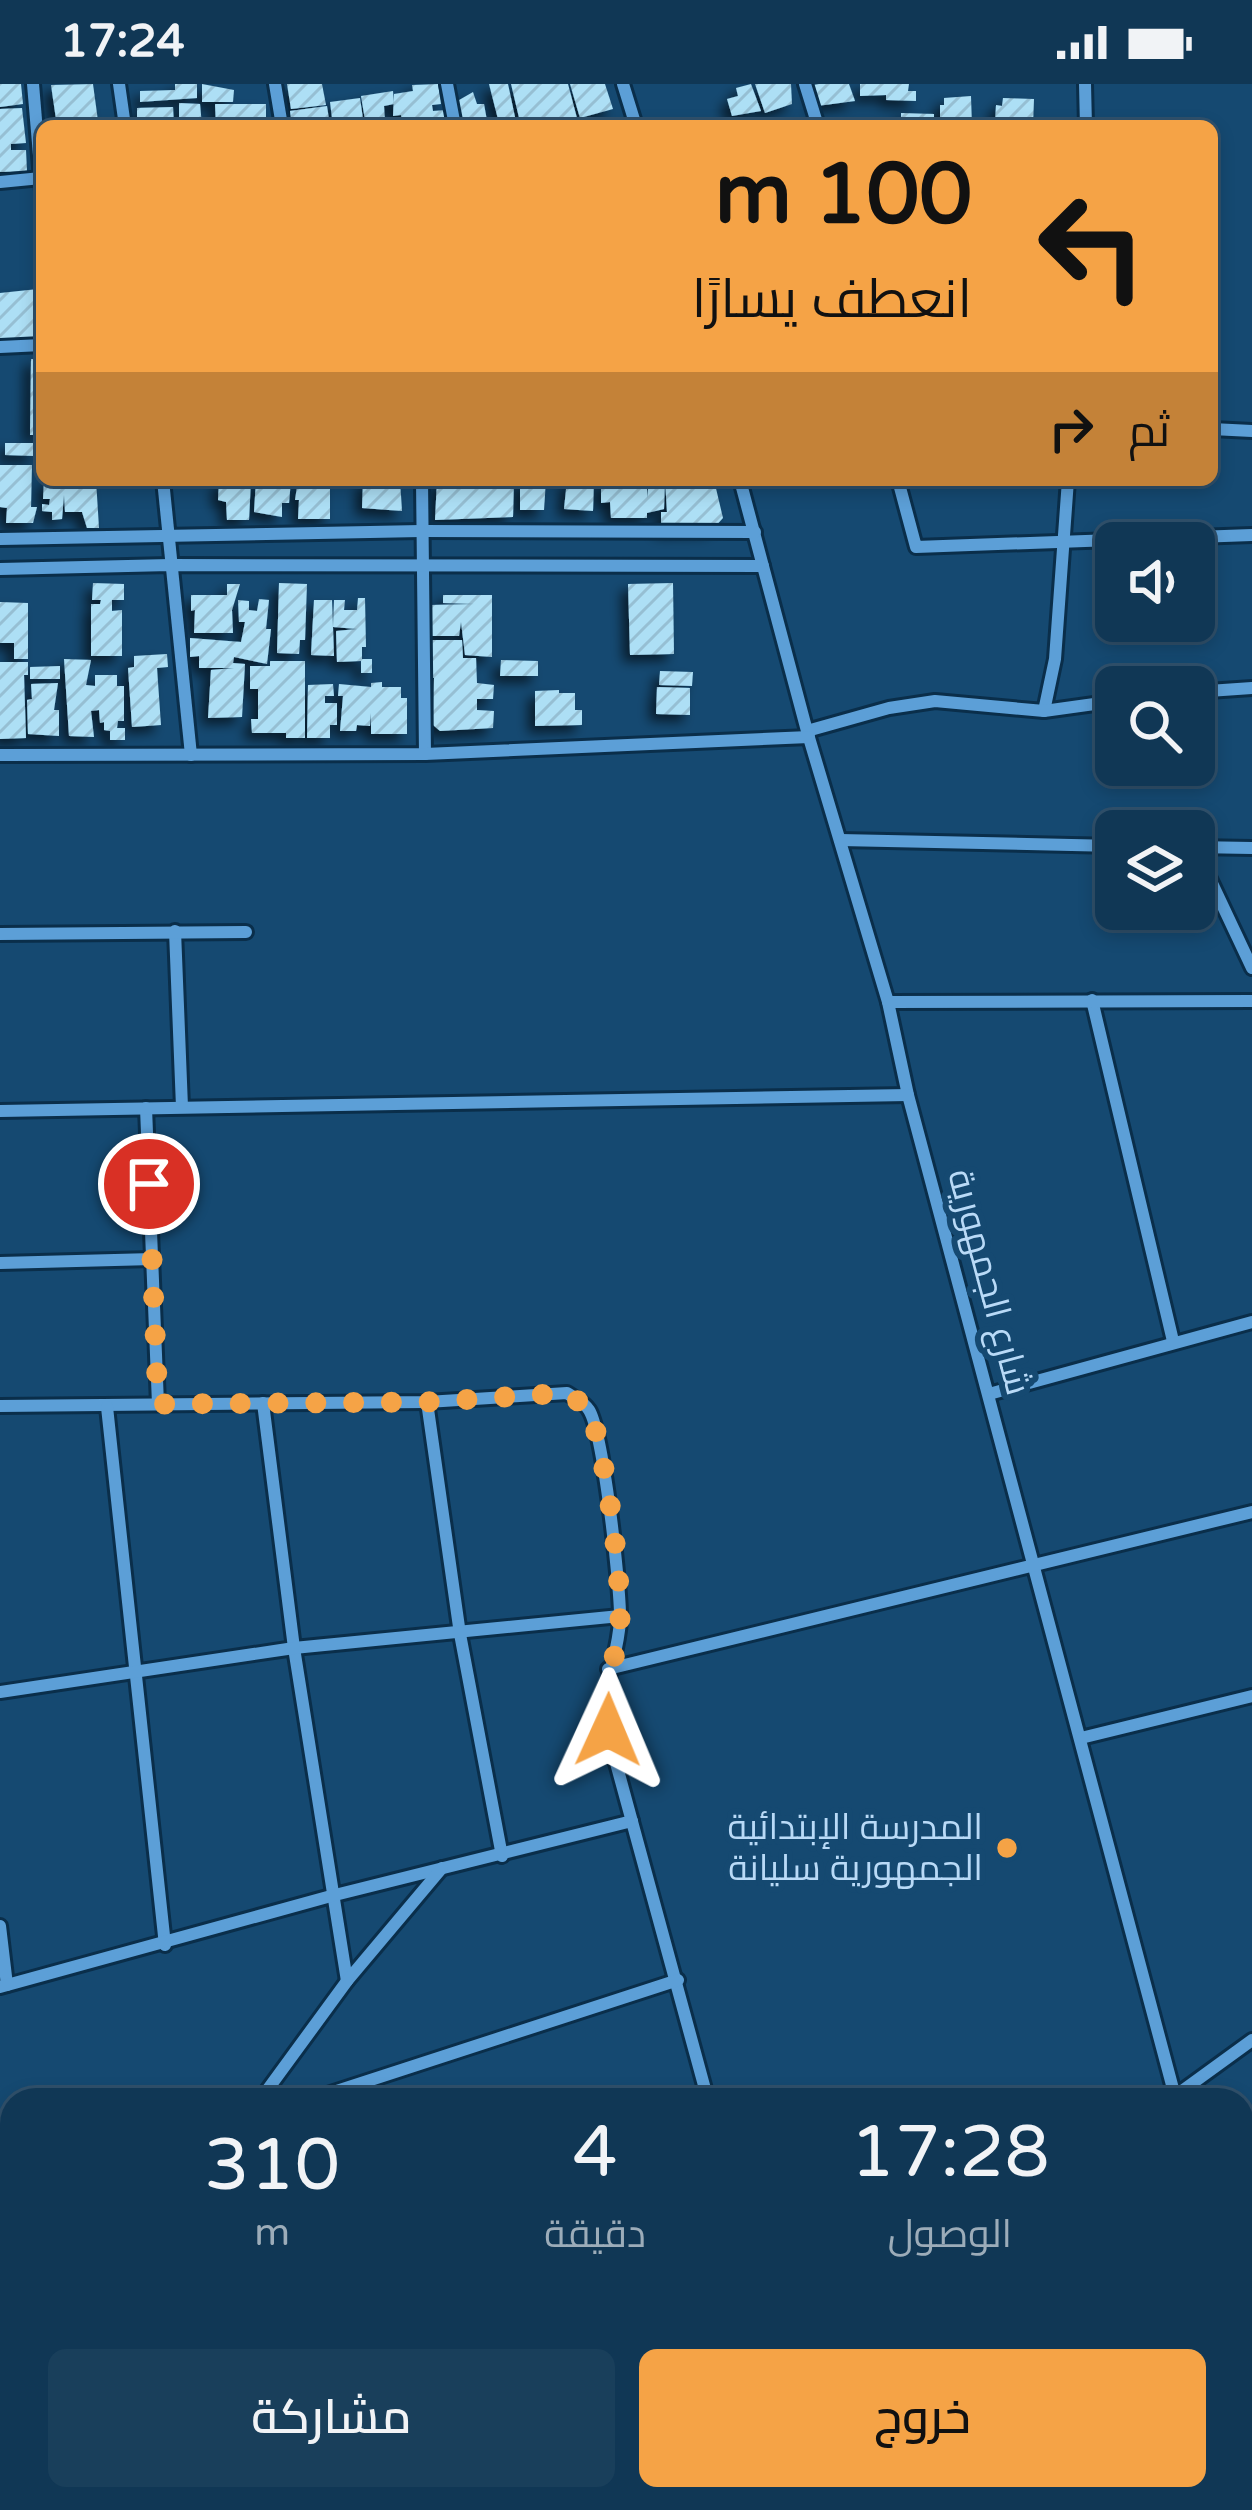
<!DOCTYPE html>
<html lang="ar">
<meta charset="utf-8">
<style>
body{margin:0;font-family:"Varela Round",Cairo,sans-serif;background:#193f5b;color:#f1f3f6;direction:rtl;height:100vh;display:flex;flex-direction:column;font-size:45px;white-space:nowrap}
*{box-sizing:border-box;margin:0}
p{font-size:39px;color:#9cacb9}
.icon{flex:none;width:66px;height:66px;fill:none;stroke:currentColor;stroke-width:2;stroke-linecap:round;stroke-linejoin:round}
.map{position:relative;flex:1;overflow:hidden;direction:ltr}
.panel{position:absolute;left:0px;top:2004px;width:1254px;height:423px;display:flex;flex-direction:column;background:#103755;border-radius:36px 36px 0 0;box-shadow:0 6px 18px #0003,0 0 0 3px #30516c;direction:rtl}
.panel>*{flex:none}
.banner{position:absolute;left:36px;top:36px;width:1182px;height:366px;border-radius:18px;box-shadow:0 6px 18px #0003,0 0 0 3px #30516c;direction:rtl;background:#f5a346;color:#111;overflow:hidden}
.controls{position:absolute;left:1095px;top:438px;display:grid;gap:24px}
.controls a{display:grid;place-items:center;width:120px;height:120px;border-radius:18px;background:#103755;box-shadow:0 6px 18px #0003,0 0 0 3px #30516c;font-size:60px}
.pin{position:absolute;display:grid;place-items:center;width:102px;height:102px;color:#fff;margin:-51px;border:6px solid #fff;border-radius:50%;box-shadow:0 3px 12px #0007}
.me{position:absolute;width:132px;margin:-66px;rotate:1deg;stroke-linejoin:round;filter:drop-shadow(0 0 9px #0008)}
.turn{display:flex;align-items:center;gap:42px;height:252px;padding:0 48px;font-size:54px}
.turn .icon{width:156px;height:156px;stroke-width:2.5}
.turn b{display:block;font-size:84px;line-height:102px}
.then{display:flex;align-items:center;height:114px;padding:0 48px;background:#0003;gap:24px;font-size:45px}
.eta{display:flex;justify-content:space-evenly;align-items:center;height:204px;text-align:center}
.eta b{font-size:72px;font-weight:600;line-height:84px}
.action{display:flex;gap:24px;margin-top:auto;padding:24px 48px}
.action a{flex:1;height:138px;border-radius:18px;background:#f5a346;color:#111;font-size:48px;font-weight:600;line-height:138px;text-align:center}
.action a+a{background:#193f5b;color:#f1f3f6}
.status{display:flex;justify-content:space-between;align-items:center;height:84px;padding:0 60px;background:#103755;direction:ltr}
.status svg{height:33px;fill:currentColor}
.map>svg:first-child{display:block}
.built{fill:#1a5480}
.building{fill:url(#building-hatch);filter:url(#shadow)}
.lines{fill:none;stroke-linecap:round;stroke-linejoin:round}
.minor-casing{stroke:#0a2e4a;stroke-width:18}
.primary-casing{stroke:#0a2e4a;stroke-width:36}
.minor{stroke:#5c9fd7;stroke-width:12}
.primary{stroke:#9a83a5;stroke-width:30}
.route{stroke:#f5a346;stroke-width:21;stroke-dasharray:0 37.8}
.poi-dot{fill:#f5a346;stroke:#154971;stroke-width:4.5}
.labels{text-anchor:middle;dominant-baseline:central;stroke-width:12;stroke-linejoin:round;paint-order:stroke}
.street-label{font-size:36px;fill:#b9daf7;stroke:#154971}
.poi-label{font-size:36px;fill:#b9daf7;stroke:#154971;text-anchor:end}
</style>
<div class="status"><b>17:24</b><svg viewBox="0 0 49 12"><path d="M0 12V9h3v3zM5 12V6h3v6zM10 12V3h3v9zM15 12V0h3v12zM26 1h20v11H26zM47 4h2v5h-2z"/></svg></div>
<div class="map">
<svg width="1252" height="2426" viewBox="0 0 1252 2426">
<defs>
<pattern id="building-hatch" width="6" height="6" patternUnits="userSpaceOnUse" patternTransform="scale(3)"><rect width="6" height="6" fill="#addff5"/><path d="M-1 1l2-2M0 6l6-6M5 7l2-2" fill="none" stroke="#96bfd3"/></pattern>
<filter id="shadow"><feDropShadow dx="-7" dy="7" stdDeviation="6" flood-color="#0009"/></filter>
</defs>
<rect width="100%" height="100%" fill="#154971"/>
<!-- built -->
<g class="built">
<path d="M281,2415H804L789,2426H292Z"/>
<path d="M871,2415H1074L1060,2426H856Z"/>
</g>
<!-- building -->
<g class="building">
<path d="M0,0H21L23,20L0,23Z"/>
<path d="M93,0L98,37L57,42L51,1Z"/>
<path d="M175,0H197V14L140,18V7L175,6Z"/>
<path d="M202,0L234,6L233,18H202Z"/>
<path d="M287,0H322L326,21L291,25Z"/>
<path d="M438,0L441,20L432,21L433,27L446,26L448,42H413L412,36L402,38L401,31L393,32L394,10L413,7L412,1Z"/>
<path d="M489,0H508L515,33L499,39Z"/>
<path d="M511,0H568L578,38L563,42L561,34L521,42Z"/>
<path d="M570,0H605L613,25L580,34Z"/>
<path d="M751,0L761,27L732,32L727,15L738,12L736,4Z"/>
<path d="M755,0H791L792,20L765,29Z"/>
<path d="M819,0H849L855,17L817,22L813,1Z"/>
<path d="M860,0H909L908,7H916V17L886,16V11L860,12Z"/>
<path d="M393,7L394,20L384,22L385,38L395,42H366L361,12Z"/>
<path d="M473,8L477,20H484L488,42H460L454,19Z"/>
<path d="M971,12L972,42H940V21H944V14Z"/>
<path d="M360,14L364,42H333L330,18Z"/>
<path d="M1003,14L1034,15L1033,42L995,38L996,21L1002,22Z"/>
<path d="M179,19L200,20L202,42H184V35H179Z"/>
<path d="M215,20H266V42H216Z"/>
<path d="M327,22L330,42H292L290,27Z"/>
<path d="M173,23L174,42L137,41V24Z"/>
<path d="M22,24L26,59L11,60V66H26L27,87L0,88V25Z"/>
<path d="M901,29L934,30V42H901Z"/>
<path d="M38,205L42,253L0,256V209Z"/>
<path d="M31,275H42V351H30Z"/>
<path d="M5,359H35L34,372L5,371Z"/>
<path d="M0,381H32L31,423H37L33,439H6L7,424L0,423Z"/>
<path d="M44,396H96L99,444H87L82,428H65L64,411L62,435L52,436V428L42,427V420L49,421L50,415H43Z"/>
<path d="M219,396H251L249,436H227L226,418L218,416Z"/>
<path d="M256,396H291L289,419H282V433L254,428Z"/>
<path d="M298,396H330V435H298L299,416H295Z"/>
<path d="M363,396H400L402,427L362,424Z"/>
<path d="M437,396H514L513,433L435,436Z"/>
<path d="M520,396H546L544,426H520Z"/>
<path d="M567,396H594L593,427L564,425Z"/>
<path d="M601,396H646L648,414V396H665L664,425L647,429V434H611L610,418L601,419Z"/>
<path d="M665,396H714L723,434L713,445L661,446V428H667Z"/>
<path d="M93,499L124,500V516H112V527L122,526V572H91V520H100L101,516H92Z"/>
<path d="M279,499L307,500L305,556H300L299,570L277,569Z"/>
<path d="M673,499L674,570L630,571L628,500Z"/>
<path d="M227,500H240L232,526L233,549H194L195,526L191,527V511H227Z"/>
<path d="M443,511H492V573L465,571L461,538L459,552H431V521L474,520L443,519Z"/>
<path d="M358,514H365L366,563H362V575H372V589H361V577L337,578L336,547L357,545L333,543L334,516H345L344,526H357Z"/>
<path d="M259,515L269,516L266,545H271L267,580L234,573L233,579L245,580L242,633L208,634L211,586L234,584H199V572L190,573V554L241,558L245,538H239L238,516L249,517V526L257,527Z"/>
<path d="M314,516H332L334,572L311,571Z"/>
<path d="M0,518L28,519V575H14V559H0Z"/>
<path d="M430,556H462L463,574H476L477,599L494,601L493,615H477V626L494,627L493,644L440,647L433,641L434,594H431Z"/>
<path d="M167,570L168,583L157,584L161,641L132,643L128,584L134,583V572Z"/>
<path d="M64,575L91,576L86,601L95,602V591H117V602H124V637H118L117,644H125V656H110V647L104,646V638L100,639L99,626L91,627L94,653L69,652Z"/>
<path d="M501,576L538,577V592H500Z"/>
<path d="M270,577H305V654H286V649H252L251,635H258V605H250V582H270Z"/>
<path d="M0,578H28V591H24L26,654L0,655Z"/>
<path d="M60,582V595H30V583Z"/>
<path d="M660,587L693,588L692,602L659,601Z"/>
<path d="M382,598V603H401V614H407V650H371V629L370,642L357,641L356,647H340L343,612H338L339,600L371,603V599Z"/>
<path d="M58,599L54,626H59V652L28,650L27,616L32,615L31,600Z"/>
<path d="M333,600L334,612H325V619H337V641H330V654H307L308,601Z"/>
<path d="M657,603L690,604V631L656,630Z"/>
<path d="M559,606V609H575V626H582V641L535,642V607Z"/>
<path d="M804,2415H871L856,2426H789Z"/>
<path d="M1074,2415H1114L1117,2419L1108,2426H1060Z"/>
</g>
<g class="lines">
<!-- minor casing -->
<g class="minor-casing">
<g id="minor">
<path d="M33,0L42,107"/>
<path d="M119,0L125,42"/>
<path d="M275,0L282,42"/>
<path d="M447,0L455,42"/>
<path d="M623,0L636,42"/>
<path d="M805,0L818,42"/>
<path d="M1085,0L1086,42"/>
<path d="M0,98L41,94"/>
<path d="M0,263L42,261"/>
<path d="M1212,345L1252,347"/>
<path d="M163,396L191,671"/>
<path d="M422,396L425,670"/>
<path d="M740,396L807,647L888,918L908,1011L1176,2016"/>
<path d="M898,396L916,463L1252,451"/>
<path d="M0,455L421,447L755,448"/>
<path d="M0,485L170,481L763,482"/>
<path d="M1194,608L1252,604"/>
<path d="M1044,627L1055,575L1068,396"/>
<path d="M807,647L889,624L935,617L1044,627L1116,617"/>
<path d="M0,671L425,670L809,653"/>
<path d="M840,756L1116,762"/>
<path d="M1194,763L1252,764"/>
<path d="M1195,763L1252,884"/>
<path d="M175,847L182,1023"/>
<path d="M0,850L246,848"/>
<path d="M1092,916L1173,1257"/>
<path d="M888,918L1252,917"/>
<path d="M146,1024L158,1320"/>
<path d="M0,1027L908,1011"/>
<path d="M0,1179L153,1175"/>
<path d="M989,1310L1252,1238"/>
<path d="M427,1318L460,1550L502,1772"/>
<path d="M263,1319L294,1564L347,1897"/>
<path d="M0,1322L427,1318L567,1309C574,1314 584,1318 589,1326C603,1348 621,1505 620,1536C618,1577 600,1600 607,1646L708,2016"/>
<path d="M107,1323L165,1861"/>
<path d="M608,1585L1252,1428"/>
<path d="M0,1608L294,1564L620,1532"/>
<path d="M1081,1654L1252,1612"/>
<path d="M0,1842L7,1901"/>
<path d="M0,1903L331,1812L632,1737"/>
<path d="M1175,2012L1252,1956"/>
<path d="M260,2016L347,1897L442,1784"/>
<path d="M309,2016L678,1896"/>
<path d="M0,2115L12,2111"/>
<path d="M0,2176L12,2187"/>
<path d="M1242,2259L1252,2295"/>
<path d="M3,2312L12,2301"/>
<path d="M210,2415L234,2426"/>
<path d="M258,2415L269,2426"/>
<path d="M64,2426L78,2415"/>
</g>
</g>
<!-- primary casing -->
<g class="primary-casing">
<path id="primary" d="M1216,2426L1230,2415"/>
</g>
<!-- minor -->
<use href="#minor" class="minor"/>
<!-- primary -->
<use href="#primary" class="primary"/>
</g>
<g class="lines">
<!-- route -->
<path class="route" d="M149,1100L158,1320L427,1318L567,1309L589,1325C606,1371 621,1486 620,1536C618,1576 600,1602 608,1646"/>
</g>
<!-- markers -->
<circle class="poi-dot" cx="1007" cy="1764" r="12"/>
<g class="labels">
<!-- street labels -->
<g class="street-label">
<text transform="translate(989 1198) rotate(75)">شارع الجمهورية</text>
</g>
<!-- poi labels -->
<g class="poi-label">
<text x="983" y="1743">المدرسة الإبتدائية<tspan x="983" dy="41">الجمهورية سليانة</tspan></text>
</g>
</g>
</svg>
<div class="controls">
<a><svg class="icon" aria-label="sound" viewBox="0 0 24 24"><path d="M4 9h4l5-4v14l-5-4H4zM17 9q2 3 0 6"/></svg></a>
<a><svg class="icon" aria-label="search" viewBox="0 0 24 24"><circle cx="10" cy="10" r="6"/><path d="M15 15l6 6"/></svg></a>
<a><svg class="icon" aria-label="layers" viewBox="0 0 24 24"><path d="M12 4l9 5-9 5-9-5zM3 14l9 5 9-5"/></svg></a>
</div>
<div class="pin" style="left:149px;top:1100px;background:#d93025"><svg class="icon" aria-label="arrive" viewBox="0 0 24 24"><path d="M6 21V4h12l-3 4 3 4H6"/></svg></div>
<svg class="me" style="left:608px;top:1646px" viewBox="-20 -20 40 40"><path d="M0-17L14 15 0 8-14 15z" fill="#f5a346" stroke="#fff" stroke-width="4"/></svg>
<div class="banner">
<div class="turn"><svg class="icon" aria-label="left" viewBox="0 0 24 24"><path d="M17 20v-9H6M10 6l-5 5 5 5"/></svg><div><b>100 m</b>انعطف يسارًا</div></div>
<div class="then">ثم<svg class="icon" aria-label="right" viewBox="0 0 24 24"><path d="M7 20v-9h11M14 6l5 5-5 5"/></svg></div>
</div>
<section class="panel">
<div class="eta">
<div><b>17:28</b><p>الوصول</p></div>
<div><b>4</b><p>دقيقة</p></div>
<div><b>310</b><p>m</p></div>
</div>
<div class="action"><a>خروج</a><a>مشاركة</a></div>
</section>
</div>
